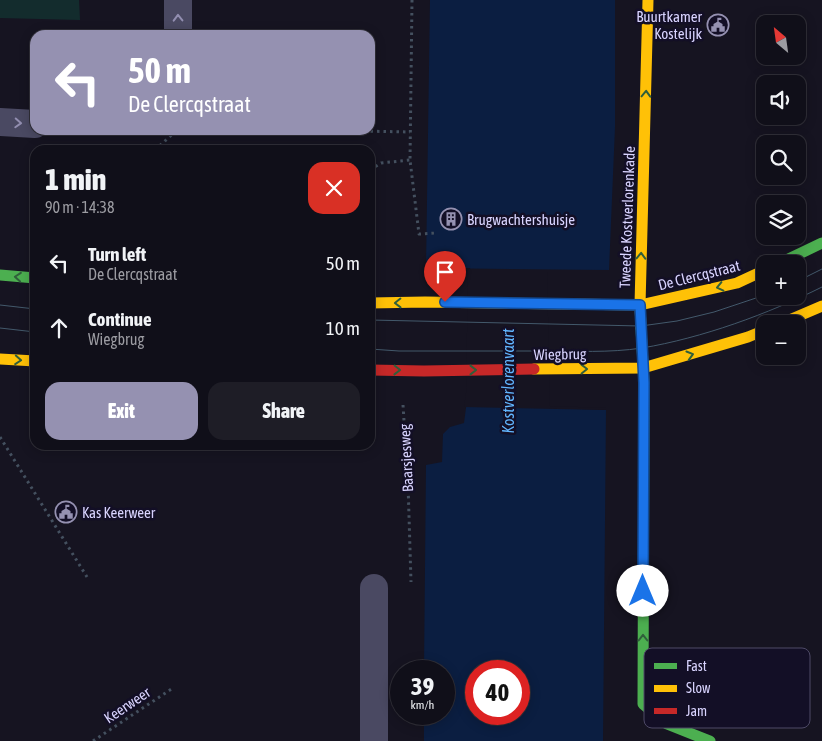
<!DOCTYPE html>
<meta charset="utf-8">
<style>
body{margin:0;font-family:"Asap Condensed",sans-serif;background:#1e1d26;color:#f1f3f6;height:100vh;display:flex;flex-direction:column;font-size:19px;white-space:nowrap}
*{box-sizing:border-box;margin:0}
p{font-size:16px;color:#9c9ca2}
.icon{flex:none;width:28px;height:28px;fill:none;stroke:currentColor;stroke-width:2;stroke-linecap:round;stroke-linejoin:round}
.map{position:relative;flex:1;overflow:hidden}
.side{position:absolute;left:30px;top:145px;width:345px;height:305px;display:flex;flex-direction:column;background:#100f19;border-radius:15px;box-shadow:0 2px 12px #0003,0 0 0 1px #302f38}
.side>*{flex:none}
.hud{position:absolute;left:30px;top:30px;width:345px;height:105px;border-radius:15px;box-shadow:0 2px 12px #0003,0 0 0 1px #302f38;background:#9591b1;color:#fff;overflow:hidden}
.needle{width:32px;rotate:331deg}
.fabs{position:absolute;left:756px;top:15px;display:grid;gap:10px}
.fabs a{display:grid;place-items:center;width:50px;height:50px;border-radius:10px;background:#100f19;box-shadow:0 2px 12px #0003,0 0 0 1px #302f38;font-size:25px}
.speed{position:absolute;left:390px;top:660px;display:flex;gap:10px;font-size:25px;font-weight:700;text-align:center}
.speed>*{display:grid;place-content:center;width:65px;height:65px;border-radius:50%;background:#100f19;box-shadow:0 2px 12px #0003,0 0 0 1px #302f38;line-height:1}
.speed small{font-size:12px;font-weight:400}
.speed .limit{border:8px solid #d22;background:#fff;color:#111}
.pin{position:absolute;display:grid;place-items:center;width:42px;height:42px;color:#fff;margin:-51px -21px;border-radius:50% 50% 50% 0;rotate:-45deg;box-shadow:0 0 5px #0007}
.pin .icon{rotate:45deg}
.me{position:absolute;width:55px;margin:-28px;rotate:0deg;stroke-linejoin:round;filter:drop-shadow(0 0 4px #0008)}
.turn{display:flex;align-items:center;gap:18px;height:105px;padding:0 15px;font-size:22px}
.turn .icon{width:65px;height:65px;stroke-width:2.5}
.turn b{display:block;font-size:35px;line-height:42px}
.round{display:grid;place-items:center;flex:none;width:52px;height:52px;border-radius:15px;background:#1e1d26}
.overview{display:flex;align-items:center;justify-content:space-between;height:85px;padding:0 15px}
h1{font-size:30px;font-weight:800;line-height:38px}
.primary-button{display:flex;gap:10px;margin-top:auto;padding:10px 15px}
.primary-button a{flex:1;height:58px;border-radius:15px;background:#9591b1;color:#fff;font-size:20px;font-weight:800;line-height:58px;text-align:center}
.primary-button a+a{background:#1e1d26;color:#f1f3f6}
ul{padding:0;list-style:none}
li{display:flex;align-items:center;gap:15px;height:65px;padding:0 15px}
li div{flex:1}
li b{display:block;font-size:19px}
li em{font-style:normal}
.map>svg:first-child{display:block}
.green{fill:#132c2d}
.water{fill:#0b1e41;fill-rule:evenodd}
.pier{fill:#161421}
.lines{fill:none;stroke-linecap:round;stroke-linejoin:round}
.path{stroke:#44505f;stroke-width:3;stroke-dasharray:2.5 4;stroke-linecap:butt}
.street{stroke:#4a4962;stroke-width:28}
.fast{stroke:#4caf50;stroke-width:11}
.slow{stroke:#ffc107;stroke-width:11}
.jam{stroke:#c62828;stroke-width:11}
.tram{stroke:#43596b;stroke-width:1}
.oneway{stroke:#928eb0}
.oneway2{stroke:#305f3b}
.route-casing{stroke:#114b97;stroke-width:12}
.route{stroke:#1a73e8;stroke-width:9}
.labels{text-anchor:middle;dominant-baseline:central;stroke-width:5;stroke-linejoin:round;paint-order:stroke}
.poi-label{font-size:15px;fill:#d9d4ff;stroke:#130f26;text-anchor:start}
.street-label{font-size:15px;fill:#d9d4ff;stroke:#130f26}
.water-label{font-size:16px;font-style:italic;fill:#62b6ff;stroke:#130f26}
.key{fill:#130f26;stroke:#4e4a67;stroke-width:1}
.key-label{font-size:14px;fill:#d9d4ff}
</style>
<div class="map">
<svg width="822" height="741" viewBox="0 0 822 741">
<rect width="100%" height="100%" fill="#161421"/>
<!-- green -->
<path class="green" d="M0,0H79L80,20L0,18Z"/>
<!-- water -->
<path class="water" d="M430,0H615V127L609,270H545L548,408L606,410L603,741H424V714H444V671H424L426,465L442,462L443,434L450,427L464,423L468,393L470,268H426ZM476,671H519V714H476Z"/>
<!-- pier -->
<path class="pier" d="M426,268L609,270V272H547L550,406L606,408V410L464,407L466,393L468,271L426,270Z"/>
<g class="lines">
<!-- path -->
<g class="path">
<path d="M412,0L410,160L419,234L436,233"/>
<path d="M312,130L410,132"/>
<path d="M155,150L177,130"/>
<path d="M370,170L381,163L410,160"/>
<path d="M403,405L408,483L411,582"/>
<path d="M0,437L87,577"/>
<path d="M93,741L173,688"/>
</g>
<!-- street -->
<g class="street">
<path d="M178,0V35"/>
<path d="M0,122L35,124"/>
<path d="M374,741V588"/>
</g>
<!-- fast -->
<g class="fast">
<path d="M778,264L822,243"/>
<path d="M0,275L35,278"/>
<path d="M641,328L644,383L643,704L667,724L710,741"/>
</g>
<!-- slow -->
<g class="slow">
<path d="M370,303L425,302L640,305L737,283L765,270"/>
<path d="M780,324L822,306"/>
<path d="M641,328L640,305L648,0"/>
<path d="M0,359L35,361"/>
<path d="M534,369L643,368L748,337L765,330"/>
</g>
<!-- jam -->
<path class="jam" d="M370,370L424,371L534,369"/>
<!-- tram -->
<g class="tram">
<path d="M798,281L822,269"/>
<path d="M0,305L35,309"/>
<path d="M370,320L641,326L677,321L714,312L765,295"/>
<path d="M0,328L35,332"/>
<path d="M370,349L399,351C447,351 495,351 543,351C576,351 609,353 642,348C702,338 768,314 822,287"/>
</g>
</g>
<!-- one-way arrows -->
<defs><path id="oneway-chevron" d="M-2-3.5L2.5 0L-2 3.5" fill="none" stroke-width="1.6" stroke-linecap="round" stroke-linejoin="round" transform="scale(1.25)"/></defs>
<g class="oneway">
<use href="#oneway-chevron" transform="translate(178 18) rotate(-91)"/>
<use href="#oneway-chevron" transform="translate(18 123) rotate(3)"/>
</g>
<g class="oneway2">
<use href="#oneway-chevron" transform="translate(646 94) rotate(-88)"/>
<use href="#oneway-chevron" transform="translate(641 256) rotate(-88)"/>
<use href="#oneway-chevron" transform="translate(18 277) rotate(-175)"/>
<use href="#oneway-chevron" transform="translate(720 287) rotate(167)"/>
<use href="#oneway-chevron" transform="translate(398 303) rotate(179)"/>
<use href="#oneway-chevron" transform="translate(690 355) rotate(-16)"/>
<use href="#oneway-chevron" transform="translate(18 360) rotate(4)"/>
<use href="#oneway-chevron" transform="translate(584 369) rotate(-1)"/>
<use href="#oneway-chevron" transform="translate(397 370) rotate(1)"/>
<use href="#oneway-chevron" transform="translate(473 370)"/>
<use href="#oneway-chevron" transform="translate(643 638) rotate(-90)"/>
</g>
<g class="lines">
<!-- route casing -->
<g class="route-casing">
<path id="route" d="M445,302L640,305L644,383L643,591"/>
</g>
<!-- route -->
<use href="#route" class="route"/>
</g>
<!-- icons -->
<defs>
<g id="civic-ring" transform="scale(1.125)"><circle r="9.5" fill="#130f26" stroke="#9591b1" stroke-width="1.5"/><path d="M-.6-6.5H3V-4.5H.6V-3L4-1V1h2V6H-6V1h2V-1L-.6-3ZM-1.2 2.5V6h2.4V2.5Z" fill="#9591b1"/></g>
<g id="building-ring" transform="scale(1.125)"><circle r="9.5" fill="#130f26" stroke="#9591b1" stroke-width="1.5"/><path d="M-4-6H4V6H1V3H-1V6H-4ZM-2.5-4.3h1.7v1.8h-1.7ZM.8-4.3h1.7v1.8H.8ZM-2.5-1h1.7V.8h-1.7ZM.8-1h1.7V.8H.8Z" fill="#9591b1"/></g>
</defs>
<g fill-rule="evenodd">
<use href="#civic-ring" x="718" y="25"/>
<use href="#building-ring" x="451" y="219"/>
<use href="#civic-ring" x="66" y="512"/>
</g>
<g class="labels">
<!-- poi labels -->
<g class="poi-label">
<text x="702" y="16" text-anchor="end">Buurtkamer<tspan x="702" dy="17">Kostelijk</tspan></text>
<text x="467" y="219">Brugwachtershuisje</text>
<text x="82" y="512">Kas Keerweer</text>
</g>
<!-- street labels -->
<g class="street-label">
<text transform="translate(627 217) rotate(-88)">Tweede Kostverlorenkade</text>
<text transform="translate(699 275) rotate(-14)">De Clercqstraat</text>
<text transform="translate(560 354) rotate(-1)">Wiegbrug</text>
<text transform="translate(406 458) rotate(-93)">Baarsjesweg</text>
<text transform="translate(127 705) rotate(-34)">Keerweer</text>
</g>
<!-- water labels -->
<g class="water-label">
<text transform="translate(508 381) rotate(-90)">Kostverlorenvaart</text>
</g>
</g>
<!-- legend -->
<rect x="644" y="648" width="166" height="80" rx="8" class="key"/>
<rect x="654" y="663" width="23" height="6" fill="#4caf50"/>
<rect x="654" y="685" width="23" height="7" fill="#ffc107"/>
<rect x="654" y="708" width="23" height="6" fill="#c62828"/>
<g class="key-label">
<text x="686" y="671">Fast</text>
<text x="686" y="693">Slow</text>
<text x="686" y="716">Jam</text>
</g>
</svg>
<div class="fabs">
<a><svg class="needle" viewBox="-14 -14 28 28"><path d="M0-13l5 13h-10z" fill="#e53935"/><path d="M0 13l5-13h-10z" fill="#9c9ca2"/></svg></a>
<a><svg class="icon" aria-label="sound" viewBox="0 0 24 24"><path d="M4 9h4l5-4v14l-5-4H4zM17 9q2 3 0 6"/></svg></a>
<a><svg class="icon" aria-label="search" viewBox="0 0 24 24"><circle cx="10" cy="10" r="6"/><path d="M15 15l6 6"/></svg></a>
<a><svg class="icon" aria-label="layers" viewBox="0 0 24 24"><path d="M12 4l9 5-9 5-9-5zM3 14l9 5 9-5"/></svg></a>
<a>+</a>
<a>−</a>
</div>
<div class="speed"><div>39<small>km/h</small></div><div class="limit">40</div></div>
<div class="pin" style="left:445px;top:302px;background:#d93025"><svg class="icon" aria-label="arrive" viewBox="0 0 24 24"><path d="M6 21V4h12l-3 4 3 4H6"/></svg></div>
<svg class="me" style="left:643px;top:591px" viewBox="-20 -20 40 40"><circle r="19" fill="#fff"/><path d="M0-13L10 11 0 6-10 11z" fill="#1a73e8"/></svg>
<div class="hud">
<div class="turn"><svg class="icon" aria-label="left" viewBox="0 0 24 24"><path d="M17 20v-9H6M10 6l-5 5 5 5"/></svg><div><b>50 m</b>De Clercqstraat</div></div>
</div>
<section class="side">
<div class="overview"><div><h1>1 min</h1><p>90 m · 14:38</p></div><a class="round" style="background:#d93025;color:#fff"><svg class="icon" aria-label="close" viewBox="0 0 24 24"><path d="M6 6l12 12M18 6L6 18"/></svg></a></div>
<ul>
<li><svg class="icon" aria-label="left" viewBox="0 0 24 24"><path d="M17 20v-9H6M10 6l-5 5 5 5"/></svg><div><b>Turn left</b><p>De Clercqstraat</p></div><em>50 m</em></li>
<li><svg class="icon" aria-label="ahead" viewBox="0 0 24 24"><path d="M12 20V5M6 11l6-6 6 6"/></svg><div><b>Continue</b><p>Wiegbrug</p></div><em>10 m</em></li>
</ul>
<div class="primary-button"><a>Exit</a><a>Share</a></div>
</section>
</div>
